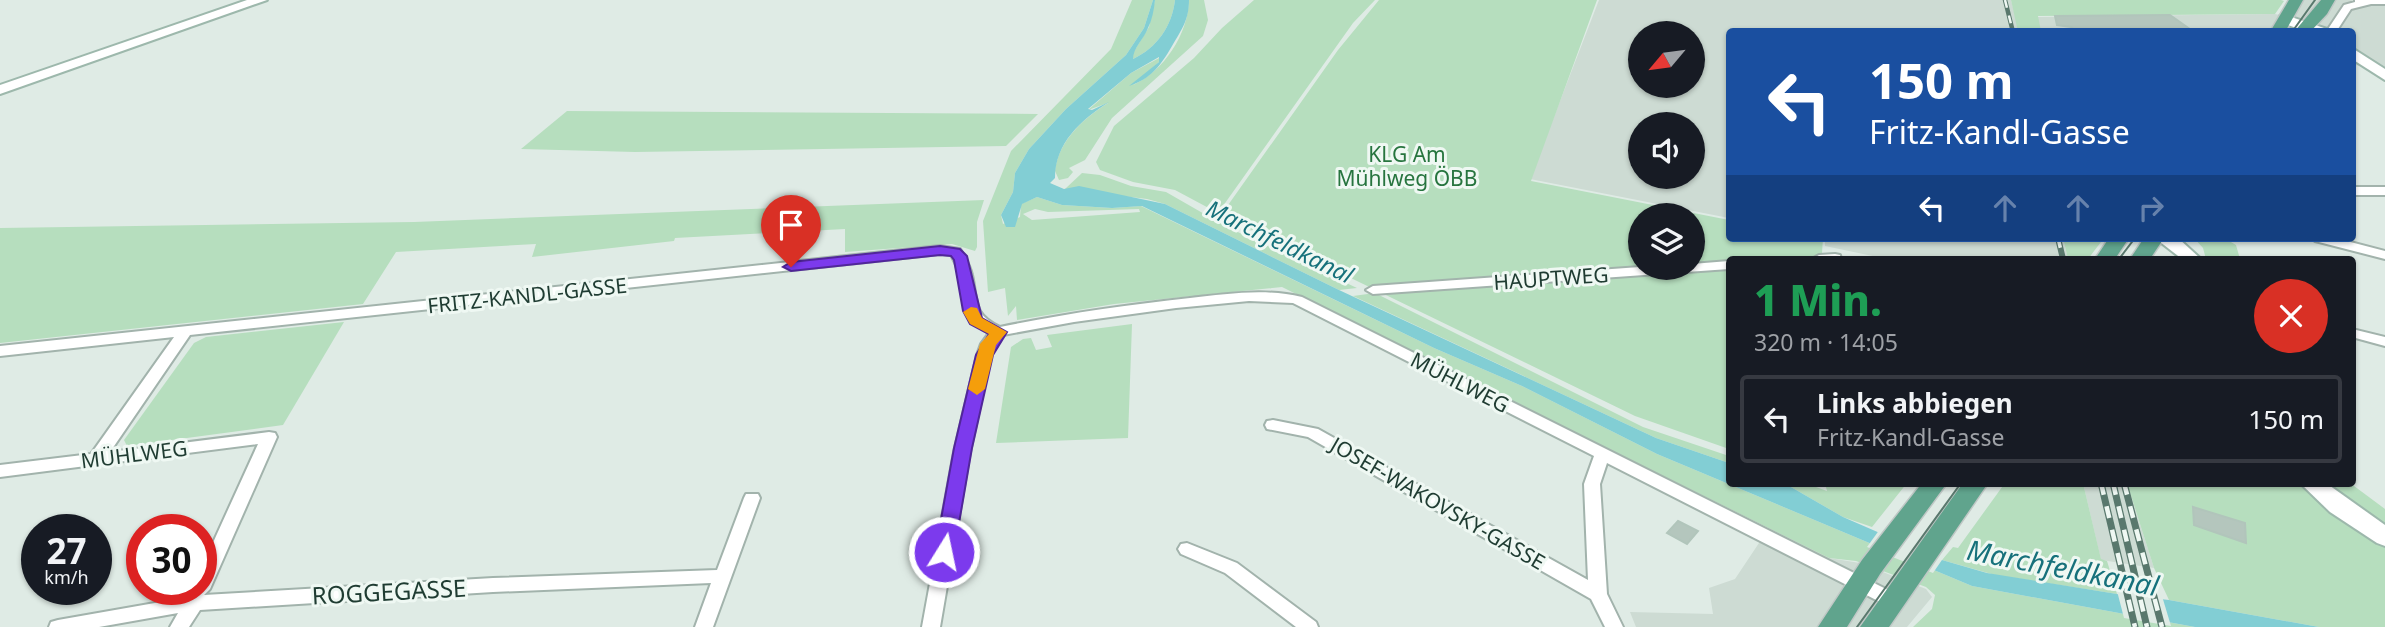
<!DOCTYPE html>
<html lang="de">
<meta charset="utf-8">
<style>
body{margin:0;font-family:"Noto Sans",sans-serif;background:#242831;color:#f1f3f6;height:100vh;display:flex;flex-direction:column;font-size:26px;white-space:nowrap}
*{box-sizing:border-box;margin:0}
p{font-size:23px;color:#9ea1a6}
.icon{flex:none;width:38px;height:38px;fill:none;stroke:currentColor;stroke-width:2;stroke-linecap:round;stroke-linejoin:round}
.map{position:relative;flex:1;overflow:hidden}
.panel{position:absolute;left:1726px;top:256px;width:630px;height:231px;display:flex;flex-direction:column;background:#171b24;border-radius:7px;box-shadow:0 2px 5px #0004}
.panel>*{flex:none}
.top-card{position:absolute;left:1726px;top:28px;width:630px;height:214px;border-radius:7px;box-shadow:0 2px 5px #0004;background:#1a4fa0;color:#fff;overflow:hidden}
.needle{width:46px;rotate:241deg}
.fabs{position:absolute;left:1628px;top:21px;display:grid;gap:14px}
.fabs a{display:grid;place-items:center;width:77px;height:77px;border-radius:50%;background:#171b24;box-shadow:0 2px 5px #0004;font-size:35px}
.speed{position:absolute;left:21px;top:514px;display:flex;gap:14px;font-size:35px;font-weight:700;text-align:center}
.speed>*{display:grid;place-content:center;width:91px;height:91px;border-radius:50%;background:#171b24;box-shadow:0 2px 5px #0004;line-height:1}
.speed small{font-size:18px;font-weight:400}
.speed .limit{border:10px solid #d22;background:#fff;color:#111}
.pin{position:absolute;display:grid;place-items:center;width:60px;height:60px;color:#fff;margin:-72px -30px;border-radius:50% 50% 50% 0;rotate:-45deg;box-shadow:0 0 7px #0007}
.pin .icon{rotate:45deg}
.me{position:absolute;width:77px;margin:-38px;rotate:10deg;stroke-linejoin:round;filter:drop-shadow(0 0 5px #0008)}
.turn{display:flex;align-items:center;gap:24px;height:147px;padding:0 28px;font-size:32px}
.turn .icon{width:91px;height:91px;stroke-width:2.5}
.turn b{display:block;font-size:49px;line-height:60px}
.lanes{display:flex;align-items:center;height:66px;padding:0 28px;background:#0003;justify-content:center;gap:35px;direction:ltr}
.lanes .off{opacity:.35}
.round{display:grid;place-items:center;flex:none;width:74px;height:74px;border-radius:37px;background:#242831}
.head{display:flex;align-items:center;justify-content:space-between;height:119px;padding:0 28px}
h1{font-size:42px;font-weight:800;line-height:52px;color:#1e9e55}
ul{padding:0;list-style:none}
li{display:flex;align-items:center;gap:21px;height:88px;margin:0 14px 10px;padding:0 14px;border:4px solid #363941;border-radius:7px}
li div{flex:1}
li b{display:block;font-size:26px}
li em{font-style:normal}
.map>svg:first-child{display:block}
.built{fill:#cddbd3;fill-rule:evenodd}
.green{fill:#b6debe;fill-rule:evenodd}
.water{fill:#82ced4}
.pier{fill:#dfebe5}
.building{fill:#b4c6bd;stroke:#b1c5bb;stroke-width:2}
.lines{fill:none;stroke-linecap:round;stroke-linejoin:round}
.street-casing{stroke:#a2b3ac;stroke-width:4}
.secondary-casing{stroke:#9db8ac;stroke-width:4}
.primary-casing{stroke:#c0c8c6;stroke-width:3}
.street{fill:#fff;fill-rule:evenodd}
.secondary{fill:#fff;fill-rule:evenodd}
.primary{fill:#60a48d;fill-rule:evenodd}
.tram{stroke:#59786d;stroke-width:2}
.rail-far2-casing{stroke:#59786d;stroke-width:4.5}
.rail-far1-casing{stroke:#59786d;stroke-width:6}
.rail-casing{stroke:#59786d;stroke-width:7}
.rail-far2{stroke:#eff8f3;stroke-width:2.5;stroke-dasharray:8;stroke-linecap:butt}
.rail-far1{stroke:#eff8f3;stroke-width:3.5;stroke-dasharray:10;stroke-linecap:butt}
.rail{stroke:#eff8f3;stroke-width:4.5;stroke-dasharray:12;stroke-linecap:butt}
.route{fill:#7c3aed;stroke:#51269a;stroke-width:2}
.slow{fill:#f59e0b}
.labels{text-anchor:middle;dominant-baseline:central;stroke-width:6;stroke-linejoin:round;paint-order:stroke}
.park-label{font-size:21px;fill:#27753f;stroke:#eff8f3}
.street-label{font-size:21px;fill:#1f3c32;stroke:#eff8f3}
.water-label{font-size:23px;font-style:italic;fill:#16717b;stroke:#eff8f3}
.near-street-label{font-size:24px;fill:#1f3c32;stroke:#eff8f3}
.near-water-label{font-size:28px;font-style:italic;fill:#16717b;stroke:#eff8f3}
</style>
<div class="map">
<svg width="2385" height="627" viewBox="0 0 2385 627">
<rect width="100%" height="100%" fill="#dfebe5"/>
<!-- built -->
<g class="built">
<path d="M1599,0H2011L2019,31L1729,32V218L1530,179ZM1640,33H1692V86H1640ZM1640,124H1692V177H1640Z"/>
<path d="M2288,0H2385V67L2352,65V32H2041L2037,17L2275,14L2296,19Z"/>
<path d="M1825,238H2063L2068,259H1887L1825,246Z"/>
<path d="M2083,483H2127L2154,568L2101,560Z"/>
<path d="M1769,528L1829,558L1860,563L1926,589L1932,597L1907,627H1636L1630,612L1713,614L1709,588L1735,579Z"/>
</g>
<!-- green -->
<g class="green">
<path d="M1132,0H1153L1144,28L1126,55L1066,109L1029,149L1015,173L1013,192L1001,215L1003,224L1020,217L1021,204L1037,197L1062,205L1112,208L1141,206L1434,348L1522,386L1657,454L1972,586L2195,627H1913L1932,609L1935,595L1926,587L1856,561L1829,558L1282,287L1114,304L1017,320L1016,306L1008,316L1005,288L988,292L983,221L1011,151L1111,49ZM1035,209L1048,212L1139,209L1140,212L1032,220L1023,214Z"/>
<path d="M1155,0H1175C1172,26 1157,48 1133,59V53L1149,27Z"/>
<path d="M1189,0H1204L1208,20L1203,36L1112,118L1085,160L1069,168L1073,172L1068,178L1059,180L1055,171C1059,140 1083,119 1108,103L1088,110L1131,73L1161,57L1159,62L1133,85C1164,71 1188,34 1189,0Z"/>
<path d="M1254,0H1375L1353,23L1218,213L1175,190L1133,182L1100,170L1096,162L1114,126L1194,58L1222,28Z"/>
<path d="M1379,0H1597L1531,181L1729,220V238H1823L1822,253L1829,259H1729V449L1635,416L1221,215L1338,50ZM1640,215H1692V268H1640Z"/>
<path d="M2011,0H2281L2284,1L2275,14L2038,16L2041,31L2018,32Z"/>
<path d="M567,111L1038,114L1006,146L635,152L521,149Z"/>
<path d="M1082,173L1100,175L1131,186L1166,192L1227,227L1357,288L1339,290L1165,204L1147,199L1065,189Z"/>
<path d="M984,200L977,222V247L975,251L952,244L845,252V229L675,238L674,241L532,257L536,244L396,252L363,304L0,343V228L414,222Z"/>
<path d="M2063,238H2104L2088,259H2068Z"/>
<path d="M2194,238H2224L2236,245L2240,259H2206L2203,248Z"/>
<path d="M1375,293L1643,427L1729,456V463L1656,438L1353,296Z"/>
<path d="M344,322L283,425L127,446L124,440L194,343L206,337Z"/>
<path d="M1132,324L1128,438L996,443L1011,347L1023,339L1031,338L1036,350L1052,347L1047,335Z"/>
<path d="M1784,483H1805L1827,491L1825,483H1907L1872,527L1843,517Z"/>
<path d="M2005,483H2083L2101,559L2107,561L2117,594L1995,575L1942,560L1953,547L1958,548Z"/>
<path d="M2127,483H2300L2325,504L2385,545V627H2319L2169,600L2154,568Z"/>
<path d="M2323,483H2350L2385,509V530Z"/>
</g>
<!-- water -->
<path class="water" d="M1153,0H1155C1154,10 1152,20 1148,28C1144,39 1133,48 1133,59C1157,48 1172,26 1175,0H1189C1189,20 1182,29 1172,46C1161,65 1151,79 1129,86L1159,62V57L1131,73L1088,109L1092,110L1109,102C1081,120 1055,143 1055,178L1050,183L1064,189L1079,186L1165,204L1339,290L1656,438L1729,463V483H1784L1843,517L1942,560L1987,573L2117,594L2169,600L2319,627H2195L1972,586L1657,454L1522,386L1434,348L1142,206L1112,208L1062,205L1037,197L1022,204L1015,227H1006L1001,215L1013,192L1015,173L1029,149L1066,109L1126,55L1144,28Z"/>
<!-- pier -->
<g class="pier">
<path d="M1880,529L1944,557L1933,573L1867,547Z"/>
<path d="M2117,591L2162,596L2171,626L2124,618Z"/>
</g>
<!-- building -->
<g class="building">
<path d="M2170,15L2194,32H2077L2071,27L2057,25L2055,16Z"/>
<path d="M2193,507L2245,523L2246,543L2194,525Z"/>
<path d="M1678,521L1698,531L1687,544L1667,533Z"/>
</g>
<g class="lines">
<!-- street casing -->
<g class="street-casing">
<g id="street">
<path d="M2355,0H2385V4H2371L2351,9L2336,32H2326L2344,5L2355,2Z"/>
<rect x="2352" y="187" width="33" height="8"/>
<path d="M2314,238H2335L2385,251V259L2315,241Z"/>
<path d="M940,246L960,249C965,258 970,265 972,275C978,301 972,314 1000,327C1063,314 1126,305 1190,298C1227,294 1265,288 1302,297L1898,595L1901,600L1898,605L1892,607L1886,605L1607,463L1600,484L1607,594L1623,627H1605L1591,599L1308,437L1267,429L1265,425L1267,421L1273,420L1318,429L1588,580L1584,484L1594,456L1293,303L1249,301L1176,308L1074,322L1003,335L995,345L991,355L970,452L940,627H922L954,452L977,355L981,344L989,333C951,315 970,285 951,255L940,254L190,335L110,452L269,432L275,433L277,437L210,589L204,595L493,578L717,570L744,498L746,494H758L760,498L713,627H695L711,583L493,592L200,610L189,627H170L178,613L99,627H49L51,622L58,620L189,597L194,593L192,590H201V569L258,444L0,477V465L91,454L174,337L0,356V346Z"/>
<path d="M1835,254L1840,255L1841,259H1812L1819,255Z"/>
<path d="M1729,261V269L1373,294L1366,290L1373,286L1640,267L1692,268V264Z"/>
<path d="M2352,329L2385,337V346L2352,337Z"/>
<path d="M1187,543L1237,563L1316,622L1318,627H1296L1225,573L1181,554L1178,549L1181,544Z"/>
</g>
</g>
<!-- secondary casing -->
<g class="secondary-casing">
<g id="secondary">
<path d="M247,0H267L0,94V85Z"/>
<path d="M2285,15L2327,29L2329,32H2307L2280,22V16Z"/>
<path d="M2352,48L2385,69V80L2352,59Z"/>
<path d="M2155,238H2178L2201,259H2182Z"/>
<path d="M2300,483H2326L2385,525V546L2377,543L2330,512Z"/>
</g>
</g>
<!-- primary casing -->
<g class="primary-casing">
<g id="primary">
<path d="M2289,0H2303L2285,32H2270Z"/>
<path d="M2321,0H2335L2327,14L2310,32H2294Z"/>
<path d="M2109,238H2129L2115,259H2095Z"/>
<path d="M2144,238H2164L2150,259H2130Z"/>
<path d="M1922,483H1947L1880,574L1847,627H1818L1862,560Z"/>
<path d="M1963,483H1988L1889,627H1860Z"/>
</g>
</g>
<!-- street -->
<use href="#street" class="street"/>
<!-- secondary -->
<use href="#secondary" class="secondary"/>
<!-- primary -->
<use href="#primary" class="primary"/>
<!-- tram -->
<g class="tram">
<path d="M2292,32L2315,0"/>
<path d="M2119,259L2135,238"/>
<path d="M1857,627L1961,483"/>
</g>
<!-- rail-far2 casing -->
<g class="rail-far2-casing">
<path id="rail-far2" d="M2005,0L2013,32"/>
</g>
<!-- rail-far1 casing -->
<g class="rail-far1-casing">
<path id="rail-far1" d="M2058,238L2063,259"/>
</g>
<!-- rail casing -->
<g class="rail-casing">
<g id="rail">
<path d="M2101,483L2135,627"/>
<path d="M2113,483L2147,627"/>
<path d="M2124,483L2162,627"/>
</g>
</g>
<!-- rail-far2 -->
<use href="#rail-far2" class="rail-far2"/>
<!-- rail-far1 -->
<use href="#rail-far1" class="rail-far1"/>
<!-- rail -->
<use href="#rail" class="rail"/>
</g>
<!-- route -->
<path class="route" d="M940,246L960,249L967,256L982,318L1007,332L993,355L972,448L954,552L951,557L944,559L937,557L935,552L954,448L976,355L989,334L970,324L963,311L954,260L951,256L940,255L791,271L783,267L791,262Z"/>
<!-- slow -->
<path class="slow" d="M971,307L977,308L982,318L1007,332L996,345L985,389L977,395L968,389L980,344L989,334L970,324L963,312Z"/>
<g class="labels">
<!-- park labels -->
<g class="park-label">
<text x="1407" y="154">KLG Am<tspan x="1407" dy="24">Mühlweg ÖBB</tspan></text>
</g>
<!-- street labels -->
<g class="street-label">
<text transform="translate(1551 278) rotate(-4)">HAUPTWEG</text>
<text transform="translate(527 295) rotate(-6)">FRITZ-KANDL-GASSE</text>
<text transform="translate(1460 382) rotate(27)">MÜHLWEG</text>
<text transform="translate(134 454) rotate(-7)">MÜHLWEG</text>
<text transform="translate(1438 503) rotate(30)">JOSEF-WAKOVSKY-GASSE</text>
</g>
<!-- water labels -->
<g class="water-label">
<text transform="translate(1280 241) rotate(26)">Marchfeldkanal</text>
</g>
<!-- near-street labels -->
<g class="near-street-label">
<text transform="translate(389 591) rotate(-3)">ROGGEGASSE</text>
</g>
<!-- near-water labels -->
<g class="near-water-label">
<text transform="translate(2063 567) rotate(11)">Marchfeldkanal</text>
</g>
</g>
</svg>
<div class="fabs">
<a><svg class="needle" viewBox="-14 -14 28 28"><path d="M0-13l5 13h-10z" fill="#e53935"/><path d="M0 13l5-13h-10z" fill="#9ea1a6"/></svg></a>
<a><svg class="icon" aria-label="sound" viewBox="0 0 24 24"><path d="M4 9h4l5-4v14l-5-4H4zM17 9q2 3 0 6"/></svg></a>
<a><svg class="icon" aria-label="layers" viewBox="0 0 24 24"><path d="M12 4l9 5-9 5-9-5zM3 14l9 5 9-5"/></svg></a>
</div>
<div class="speed"><div>27<small>km/h</small></div><div class="limit">30</div></div>
<div class="pin" style="left:791px;top:267px;background:#d93025"><svg class="icon" aria-label="arrive" viewBox="0 0 24 24"><path d="M6 21V4h12l-3 4 3 4H6"/></svg></div>
<svg class="me" style="left:944px;top:552px" viewBox="-20 -20 40 40"><circle r="17" fill="#7c3aed" stroke="#fff" stroke-width="3"/><path d="M0-11L8 9 0 5-8 9z" fill="#fff"/></svg>
<div class="top-card">
<div class="turn"><svg class="icon" aria-label="left" viewBox="0 0 24 24"><path d="M17 20v-9H6M10 6l-5 5 5 5"/></svg><div><b>150 m</b>Fritz-Kandl-Gasse</div></div>
<div class="lanes"><svg class="icon" aria-label="left" viewBox="0 0 24 24"><path d="M17 20v-9H6M10 6l-5 5 5 5"/></svg><svg class="icon off" aria-label="ahead" viewBox="0 0 24 24"><path d="M12 20V5M6 11l6-6 6 6"/></svg><svg class="icon off" aria-label="ahead" viewBox="0 0 24 24"><path d="M12 20V5M6 11l6-6 6 6"/></svg><svg class="icon off" aria-label="right" viewBox="0 0 24 24"><path d="M7 20v-9h11M14 6l5 5-5 5"/></svg></div>
</div>
<section class="panel">
<div class="head"><div><h1>1 Min.</h1><p>320 m · 14:05</p></div><a class="round" style="background:#d93025;color:#fff"><svg class="icon" aria-label="close" viewBox="0 0 24 24"><path d="M6 6l12 12M18 6L6 18"/></svg></a></div>
<ul>
<li><svg class="icon" aria-label="left" viewBox="0 0 24 24"><path d="M17 20v-9H6M10 6l-5 5 5 5"/></svg><div><b>Links abbiegen</b><p>Fritz-Kandl-Gasse</p></div><em>150 m</em></li>
</ul>
</section>
</div>
